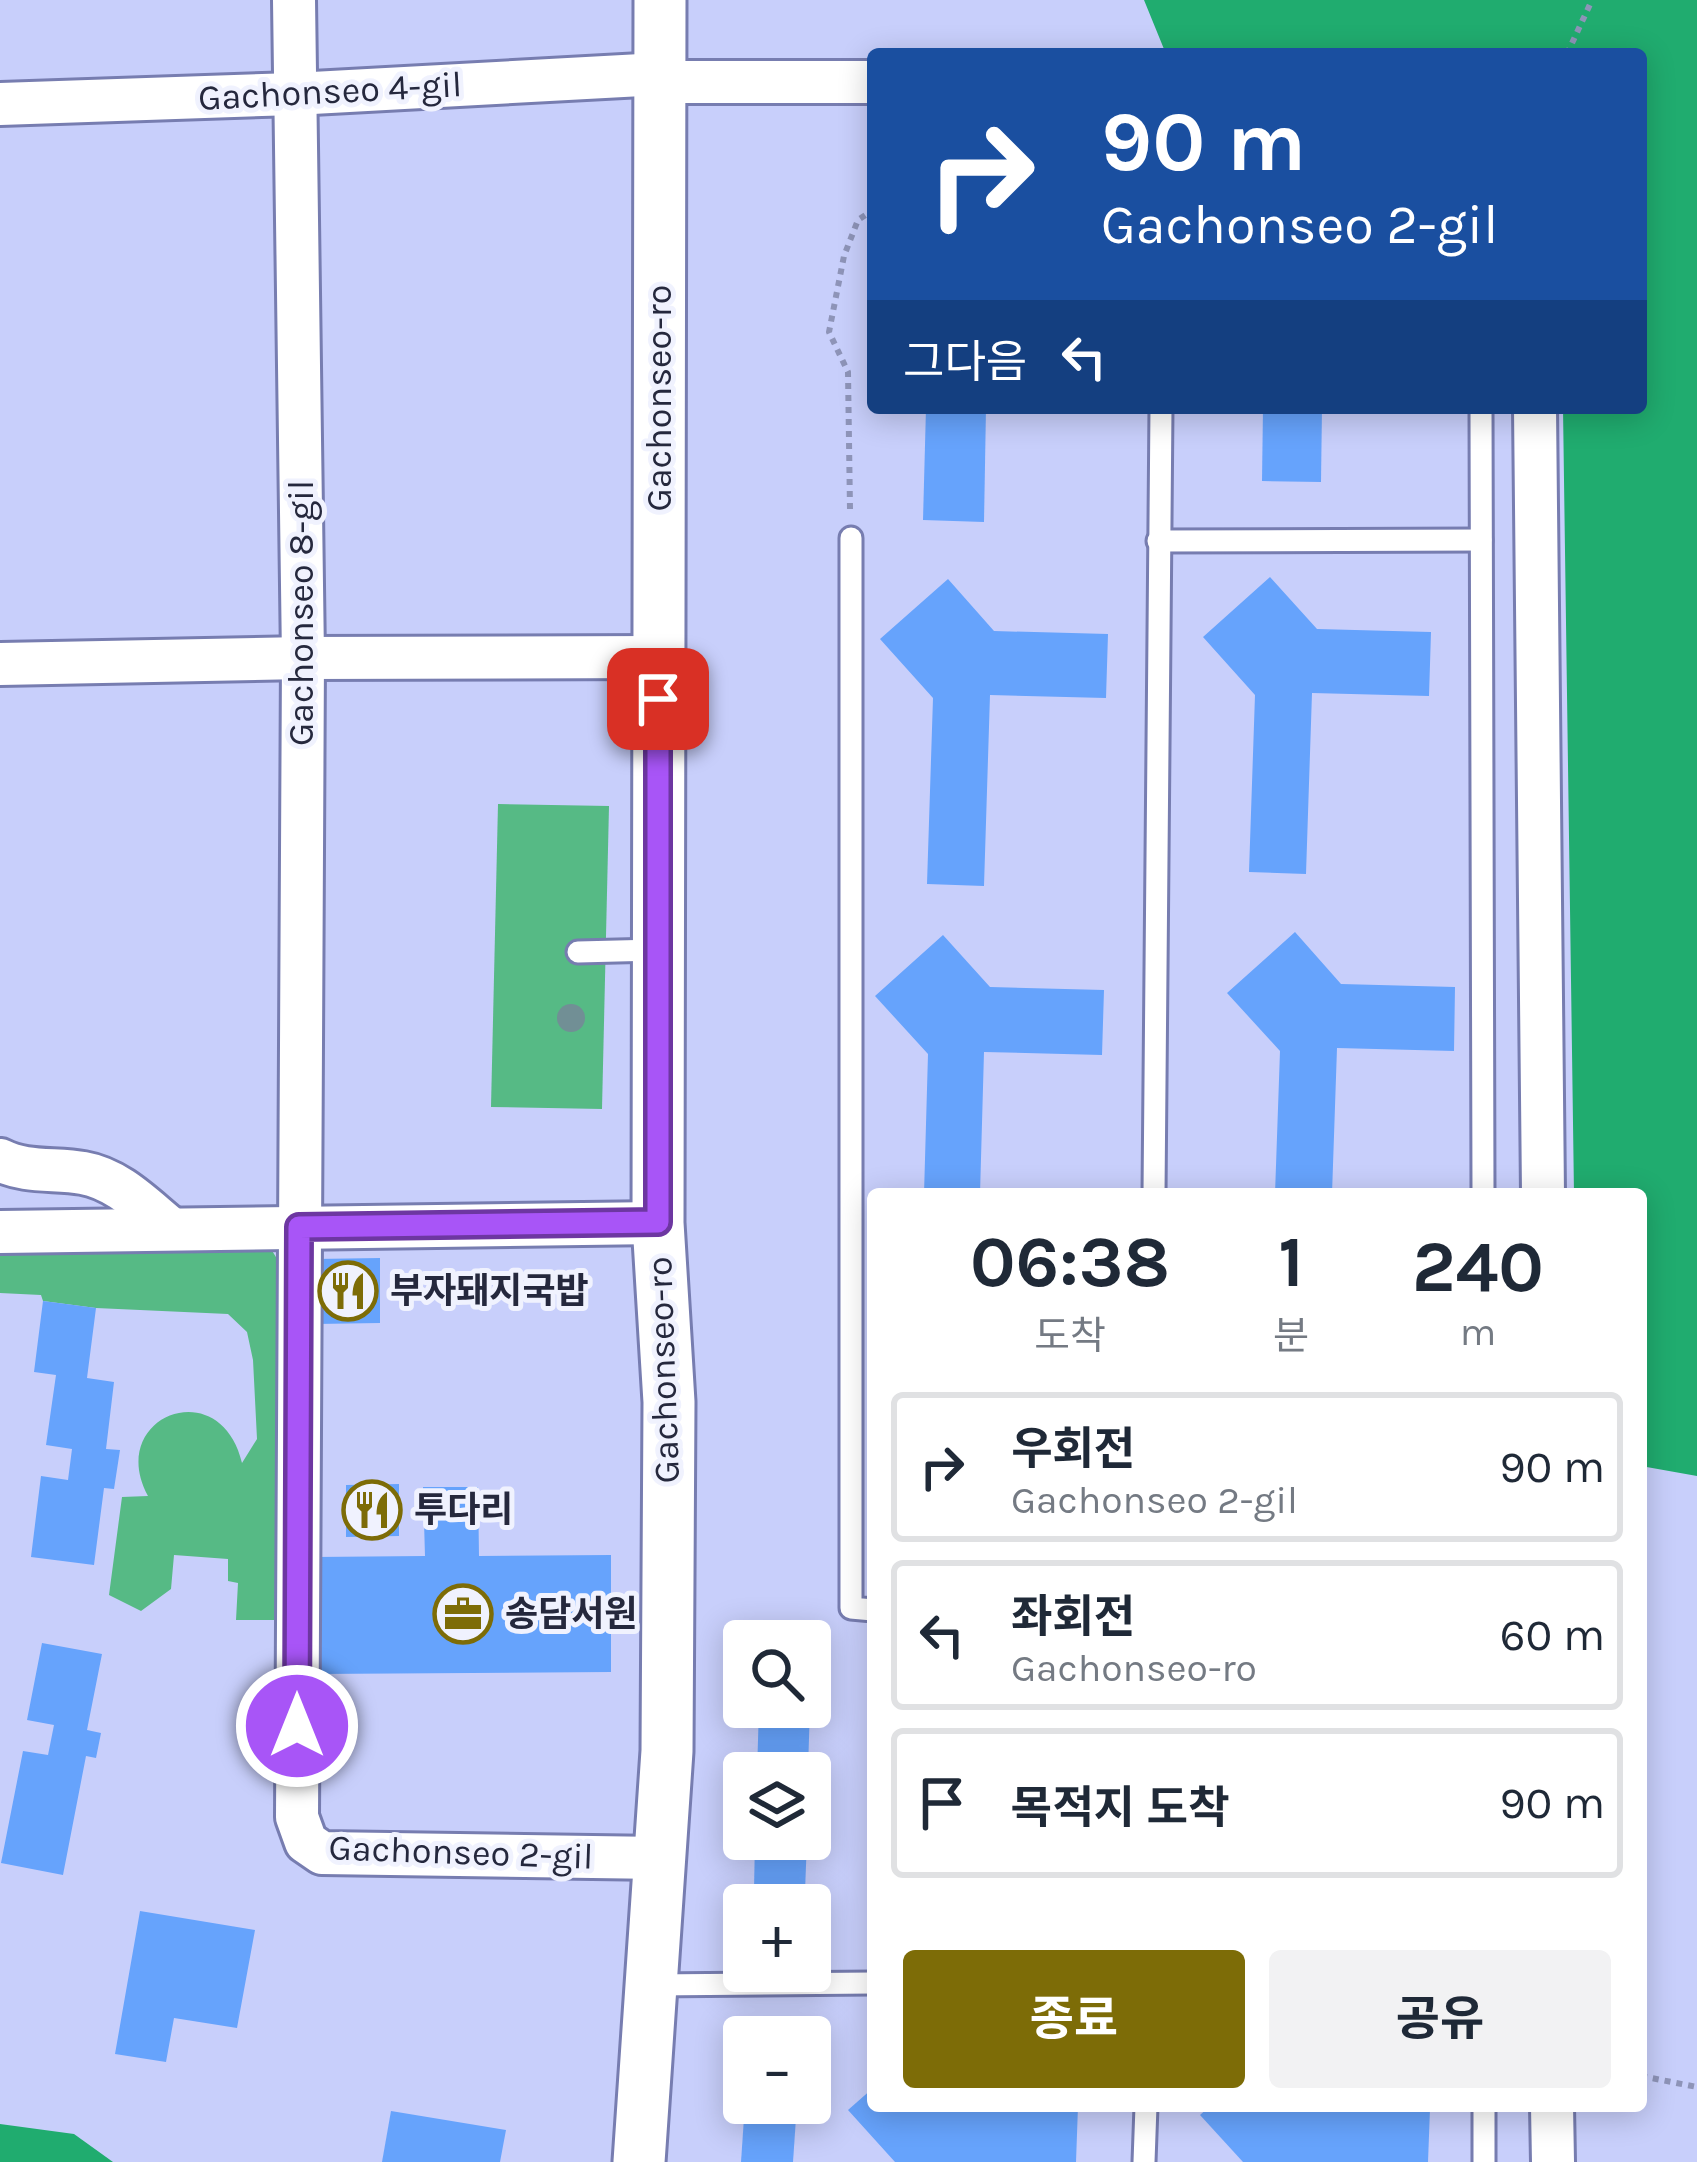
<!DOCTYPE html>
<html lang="ko">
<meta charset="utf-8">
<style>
body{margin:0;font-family:Karla,"Noto Sans KR",sans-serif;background:#f2f2f3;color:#1f2937;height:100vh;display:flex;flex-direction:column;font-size:45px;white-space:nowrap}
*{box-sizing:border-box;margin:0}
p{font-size:39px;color:#747a83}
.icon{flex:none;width:66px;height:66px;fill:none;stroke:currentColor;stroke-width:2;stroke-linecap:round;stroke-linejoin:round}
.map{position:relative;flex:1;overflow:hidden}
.side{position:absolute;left:867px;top:1188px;width:780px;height:924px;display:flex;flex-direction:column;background:#fff;border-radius:12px;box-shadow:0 6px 30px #0003}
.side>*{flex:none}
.hud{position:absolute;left:867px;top:48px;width:780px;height:366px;border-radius:12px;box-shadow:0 6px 30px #0003;background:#1a4fa0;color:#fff;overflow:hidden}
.buttons{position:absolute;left:723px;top:1620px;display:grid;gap:24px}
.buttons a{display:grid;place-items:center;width:108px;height:108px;border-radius:12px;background:#fff;box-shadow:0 6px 30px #0003;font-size:60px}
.pin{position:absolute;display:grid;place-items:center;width:102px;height:102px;color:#fff;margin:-51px;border-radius:24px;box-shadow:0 6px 18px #0006}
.me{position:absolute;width:132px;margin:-66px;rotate:0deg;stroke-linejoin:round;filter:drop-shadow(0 0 9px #0008)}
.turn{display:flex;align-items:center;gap:42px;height:252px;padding:0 36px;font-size:54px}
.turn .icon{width:156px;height:156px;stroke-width:2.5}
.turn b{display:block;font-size:84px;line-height:102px}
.then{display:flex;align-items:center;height:114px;padding:0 36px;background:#0003;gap:24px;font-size:45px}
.eta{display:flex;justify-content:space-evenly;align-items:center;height:204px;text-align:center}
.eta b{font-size:72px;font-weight:700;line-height:84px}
.action{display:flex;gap:24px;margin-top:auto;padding:24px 36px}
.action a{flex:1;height:138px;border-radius:12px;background:#7d6c07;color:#fff;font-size:48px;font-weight:700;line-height:138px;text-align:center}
.action a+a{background:#f2f2f3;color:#1f2937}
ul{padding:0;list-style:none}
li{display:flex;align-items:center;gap:36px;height:150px;margin:0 24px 18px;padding:0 12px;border:6px solid #e0e1e3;border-radius:12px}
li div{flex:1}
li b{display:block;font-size:45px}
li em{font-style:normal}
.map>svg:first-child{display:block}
.green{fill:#56ba85}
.forest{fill:#20ac6f}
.building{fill:#66a3fc}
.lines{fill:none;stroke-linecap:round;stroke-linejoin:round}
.service-casing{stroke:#777db0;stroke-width:27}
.minor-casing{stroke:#777db0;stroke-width:48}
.tertiary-casing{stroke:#777db0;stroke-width:57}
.path{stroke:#8e94b8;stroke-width:6;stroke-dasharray:6 6;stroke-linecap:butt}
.service{stroke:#fff;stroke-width:21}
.minor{stroke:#fff;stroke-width:42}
.tertiary{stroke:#fff;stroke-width:51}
.tree{fill:#718f95}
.route-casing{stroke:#6d37a1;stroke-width:30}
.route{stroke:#a855f7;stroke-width:21}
.labels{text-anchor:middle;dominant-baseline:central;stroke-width:10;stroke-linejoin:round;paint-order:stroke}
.street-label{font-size:36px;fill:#25283d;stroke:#f0f2fe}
.poi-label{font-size:36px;font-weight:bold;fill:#25283d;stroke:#f0f2fe;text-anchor:start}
</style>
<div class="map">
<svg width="1697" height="2162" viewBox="0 0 1697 2162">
<rect width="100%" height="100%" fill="#c8cffb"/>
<!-- green -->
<g class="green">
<path d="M498,804L609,806L602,1109L491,1107Z"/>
<path d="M0,1249H271L279,1262L278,1620H236L238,1583L228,1581V1559L174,1555L171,1589L141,1611L109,1595L122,1497L148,1496C105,1417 220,1371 242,1463L257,1439L253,1360L247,1332L228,1314L96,1308L43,1301L41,1295L0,1293Z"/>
</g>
<!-- forest -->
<g class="forest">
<path d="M1144,0H1697V1476L1641,1466V1194H1574L1563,408H1641V54H1166Z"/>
<path d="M0,2124L74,2134L113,2162H0Z"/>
</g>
<!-- building -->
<g class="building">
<path d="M926,408H986L984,522L923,520Z"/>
<path d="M1263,408H1322L1321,482L1262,481Z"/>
<path d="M1270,577L1317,629L1431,632L1429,696L1312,693L1306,874L1249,872L1255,695L1203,637Z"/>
<path d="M948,579L994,631L1108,634L1106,698L990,695L984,886L927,884L933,698L880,639Z"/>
<path d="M1295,932L1341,984L1455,987L1454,1051L1337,1048L1332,1194H1275L1280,1051L1227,993Z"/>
<path d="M943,935L990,987L1104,990L1102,1055L984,1052L980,1194H924L928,1054L875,996Z"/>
<path d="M380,1258V1323L316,1324L315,1259Z"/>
<path d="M43,1301L96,1308L87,1378L114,1382L106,1449L120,1450L114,1489L104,1488L94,1565L31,1557L41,1476L68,1480L72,1449L46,1445L56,1375L34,1372Z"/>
<path d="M399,1484V1536L346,1537V1485Z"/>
<path d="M423,1487H478L479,1556L611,1555V1672L315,1674V1557L425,1556Z"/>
<path d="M42,1643L102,1654L87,1730L101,1733L96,1758L86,1756L63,1875L1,1863L23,1751L48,1755L54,1725L27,1720Z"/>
<path d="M759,1707H810L808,1769H829L828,1823H810V1773H757Z"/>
<path d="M755,1839H807L805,1892L754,1890Z"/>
<path d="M140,1911L255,1930L237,2028L174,2018L166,2062L115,2054Z"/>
<path d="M873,2088V2106H1078L1076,2162H895L848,2110Z"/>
<path d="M745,2103H797L793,2162H741Z"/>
<path d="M1210,2106L1430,2109L1428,2162H1243L1200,2115Z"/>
<path d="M391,2111L506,2130L500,2162H382Z"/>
</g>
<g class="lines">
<!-- service casing -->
<g class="service-casing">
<g id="service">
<path d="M1481,408L1483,1194"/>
<path d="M851,538V1608L873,1610"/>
<path d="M1158,541L1481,540"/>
<path d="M578,952L657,950"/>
<path d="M1154,1194L1161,408"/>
<path d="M652,1985L873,1983"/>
<path d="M1484,2106V2162"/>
<path d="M1144,2162L1146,2106"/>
</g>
</g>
<!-- minor casing -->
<g class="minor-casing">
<g id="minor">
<path d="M294,0L303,658L297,1817L306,1842L322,1853L660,1858"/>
<path d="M660,82H873"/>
<path d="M0,104L294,94L660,74"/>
<path d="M1535,408L1543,1194"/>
<path d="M0,664L303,658L659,657"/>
<path d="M0,1160C25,1173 56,1168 83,1173C118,1179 144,1207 170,1228"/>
<path d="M0,1232L658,1223"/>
<path d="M1552,2106L1553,2162"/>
</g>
</g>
<!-- tertiary casing -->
<g class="tertiary-casing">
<path id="tertiary" d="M639,2162L667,1751L669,1402L658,1223L660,0"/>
</g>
<!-- path -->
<g class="path">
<path d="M1567,54L1592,0"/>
<path d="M850,509L848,372L829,332L844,256L858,220L873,210"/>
<path d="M1641,2076L1697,2087"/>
</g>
<!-- service -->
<use href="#service" class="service"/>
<!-- minor -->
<use href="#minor" class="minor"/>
<!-- tertiary -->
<use href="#tertiary" class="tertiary"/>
</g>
<!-- trees -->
<circle class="tree" cx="571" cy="1018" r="14"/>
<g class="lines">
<!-- route casing -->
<g class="route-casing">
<path id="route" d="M297,1726L299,1227L658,1222V699"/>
</g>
<!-- route -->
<use href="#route" class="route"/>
</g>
<!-- icons -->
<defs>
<g id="restaurant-ring" transform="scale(3)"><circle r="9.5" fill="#f0f2fe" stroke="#7d6c07" stroke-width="1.5"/><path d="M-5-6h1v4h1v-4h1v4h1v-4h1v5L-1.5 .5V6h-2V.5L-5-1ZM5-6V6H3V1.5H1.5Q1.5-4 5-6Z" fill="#7d6c07"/></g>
<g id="office-ring" transform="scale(3)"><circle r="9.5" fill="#f0f2fe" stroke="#7d6c07" stroke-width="1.5"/><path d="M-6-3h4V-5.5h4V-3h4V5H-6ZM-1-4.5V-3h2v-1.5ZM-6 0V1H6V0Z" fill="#7d6c07"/></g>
</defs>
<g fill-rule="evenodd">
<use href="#restaurant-ring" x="348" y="1291"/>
<use href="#restaurant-ring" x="372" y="1510"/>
<use href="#office-ring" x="463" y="1614"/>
</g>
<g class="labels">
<!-- street labels -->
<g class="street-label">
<text transform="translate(330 91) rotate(-3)">Gachonseo 4-gil</text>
<text transform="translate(659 398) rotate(-90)">Gachonseo-ro</text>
<text transform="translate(301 613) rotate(-90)">Gachonseo 8-gil</text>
<text transform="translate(663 1370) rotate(-92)">Gachonseo-ro</text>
<text transform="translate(461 1852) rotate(2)">Gachonseo 2-gil</text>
</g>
<!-- poi labels -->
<g class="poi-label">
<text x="390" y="1291">부자돼지국밥</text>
<text x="414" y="1510">투다리</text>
<text x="505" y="1614">송담서원</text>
</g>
</g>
</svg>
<div class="buttons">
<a><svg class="icon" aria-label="search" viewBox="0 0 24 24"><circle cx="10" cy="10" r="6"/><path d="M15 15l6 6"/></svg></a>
<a><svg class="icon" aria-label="layers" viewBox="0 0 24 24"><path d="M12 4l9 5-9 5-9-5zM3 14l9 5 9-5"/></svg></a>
<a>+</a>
<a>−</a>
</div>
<div class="pin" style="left:658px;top:699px;background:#d93025"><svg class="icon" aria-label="arrive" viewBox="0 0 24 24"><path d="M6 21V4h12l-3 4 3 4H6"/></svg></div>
<svg class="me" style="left:297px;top:1726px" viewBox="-20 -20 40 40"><circle r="17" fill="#a855f7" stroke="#fff" stroke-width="3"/><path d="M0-11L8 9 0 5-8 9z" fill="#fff"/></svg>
<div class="hud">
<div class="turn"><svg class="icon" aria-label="right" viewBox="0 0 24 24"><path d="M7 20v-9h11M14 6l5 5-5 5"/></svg><div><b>90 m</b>Gachonseo 2-gil</div></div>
<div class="then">그다음<svg class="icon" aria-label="left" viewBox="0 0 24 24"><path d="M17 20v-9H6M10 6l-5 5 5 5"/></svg></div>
</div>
<section class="side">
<div class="eta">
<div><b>06:38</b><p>도착</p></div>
<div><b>1</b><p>분</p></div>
<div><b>240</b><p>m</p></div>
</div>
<ul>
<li><svg class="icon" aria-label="right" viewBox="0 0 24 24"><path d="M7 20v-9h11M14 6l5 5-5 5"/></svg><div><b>우회전</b><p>Gachonseo 2-gil</p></div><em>90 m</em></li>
<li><svg class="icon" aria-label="left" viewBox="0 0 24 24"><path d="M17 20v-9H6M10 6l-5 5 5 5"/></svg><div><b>좌회전</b><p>Gachonseo-ro</p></div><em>60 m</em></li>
<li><svg class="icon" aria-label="arrive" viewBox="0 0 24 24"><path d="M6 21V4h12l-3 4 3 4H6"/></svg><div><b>목적지 도착</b></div><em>90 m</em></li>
</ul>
<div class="action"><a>종료</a><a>공유</a></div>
</section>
</div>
